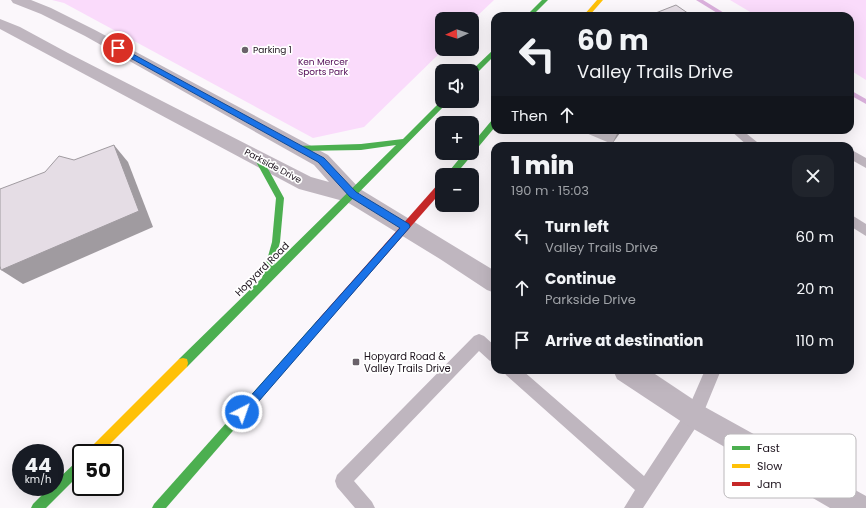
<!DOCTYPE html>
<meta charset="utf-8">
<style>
body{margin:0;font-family:Poppins,sans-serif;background:#20242c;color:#f1f3f6;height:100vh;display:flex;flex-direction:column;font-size:15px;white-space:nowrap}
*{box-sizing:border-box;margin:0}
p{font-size:13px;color:#9ea1a6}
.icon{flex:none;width:22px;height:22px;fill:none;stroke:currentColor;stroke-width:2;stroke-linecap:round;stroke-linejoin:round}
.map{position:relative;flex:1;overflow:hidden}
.drawer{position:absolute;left:491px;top:142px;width:363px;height:232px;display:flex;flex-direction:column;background:#171b24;border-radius:12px;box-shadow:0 4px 16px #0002}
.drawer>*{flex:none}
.guide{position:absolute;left:491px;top:12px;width:363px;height:122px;border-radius:12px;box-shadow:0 4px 16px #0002;background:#171b24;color:#f1f3f6;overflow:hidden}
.needle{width:26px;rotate:266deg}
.tools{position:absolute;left:435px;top:12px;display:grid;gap:8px}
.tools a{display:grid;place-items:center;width:44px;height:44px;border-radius:8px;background:#171b24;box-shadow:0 4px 16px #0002;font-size:20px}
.speed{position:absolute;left:12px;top:444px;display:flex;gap:8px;font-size:20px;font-weight:700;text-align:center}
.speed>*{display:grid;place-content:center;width:52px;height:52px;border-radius:50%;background:#171b24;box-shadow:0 4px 16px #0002;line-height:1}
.speed small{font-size:10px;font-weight:400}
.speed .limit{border:2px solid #111;border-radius:6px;background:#fff;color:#111}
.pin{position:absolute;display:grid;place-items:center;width:34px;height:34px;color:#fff;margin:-17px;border:2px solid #fff;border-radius:50%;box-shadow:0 1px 4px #0007}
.me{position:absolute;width:44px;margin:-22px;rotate:41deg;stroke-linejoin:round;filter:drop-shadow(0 0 3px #0008)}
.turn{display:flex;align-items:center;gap:14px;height:84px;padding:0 20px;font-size:18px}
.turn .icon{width:52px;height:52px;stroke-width:2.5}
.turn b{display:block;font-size:28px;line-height:34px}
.then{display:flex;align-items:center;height:38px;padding:0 20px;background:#0003;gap:8px;font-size:15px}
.round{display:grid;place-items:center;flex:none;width:42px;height:42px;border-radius:12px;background:#20242c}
.summary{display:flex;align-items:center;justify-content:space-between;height:68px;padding:0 20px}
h1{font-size:24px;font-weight:800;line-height:30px}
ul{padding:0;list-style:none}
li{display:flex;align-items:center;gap:12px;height:52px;padding:0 20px}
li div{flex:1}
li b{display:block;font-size:15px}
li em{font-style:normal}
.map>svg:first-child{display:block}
.green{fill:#fadbfb}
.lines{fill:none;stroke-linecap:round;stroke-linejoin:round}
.stream{fill:#dab0dc;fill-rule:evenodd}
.lane{fill:#bfb6bf;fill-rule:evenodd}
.street{fill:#bfb6bf;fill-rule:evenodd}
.fast{fill:#4caf50;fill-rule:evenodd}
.slow{fill:#ffc107;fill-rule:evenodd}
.jam{fill:#c62828;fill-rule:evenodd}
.wall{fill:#c5bec5}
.shaded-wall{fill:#a09ba0}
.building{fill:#e5dde5;stroke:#a09ba0}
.route{fill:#1a73e8;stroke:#114b97}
.poi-dot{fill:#6a626a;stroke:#fff;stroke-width:1.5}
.labels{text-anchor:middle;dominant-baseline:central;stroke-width:3.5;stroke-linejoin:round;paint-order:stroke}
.far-poi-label{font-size:9px;fill:#1c121c;stroke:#fff;text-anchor:start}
.far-park-label{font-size:9px;fill:#510955;stroke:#fff}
.far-street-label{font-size:9px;fill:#1c121c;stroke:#fff}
.street-label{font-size:10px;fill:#1c121c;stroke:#fff}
.poi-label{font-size:10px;fill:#1c121c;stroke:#fff;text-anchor:start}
.key{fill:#fff;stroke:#bbb8bb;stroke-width:1}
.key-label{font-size:11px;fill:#1c121c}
</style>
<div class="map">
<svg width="866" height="508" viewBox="0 0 866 508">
<rect width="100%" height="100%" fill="#fbf7fb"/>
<!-- green -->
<g class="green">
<path d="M52,0H494L472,21V19H442V49H444L364,127L313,138L64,3Z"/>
<path d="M730,0H866V80L850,70V16H757Z"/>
</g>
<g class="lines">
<!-- stream -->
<g class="stream">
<path d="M696,0H703L729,16H722Z"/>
<path d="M850,90L866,99V104L850,95Z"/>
</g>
<!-- lane -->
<g class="lane">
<path d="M730,130H742L762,146H748Z"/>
<path d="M850,149L866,158V168L850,159Z"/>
<path d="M850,214L866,224V236L850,226Z"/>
<path d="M479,334L484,336L495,346V363L490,361L479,351L354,481L372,502L375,508H355L337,487L335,481L337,475L474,336Z"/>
<path d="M503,370H522L644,476L688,409L705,370H721L700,421L643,508H624L635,490L506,375Z"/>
</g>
<!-- street -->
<g class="street">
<path d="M11,0H31L51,8L95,30L328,155L360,189L495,271V293L487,290L440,259L347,202L299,189L0,29V19L20,27L68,53L311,177L329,182L314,165L85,36L41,14L13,3Z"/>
<path d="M613,370H649L703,406L866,496V508H830L685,424L617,379Z"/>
</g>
<!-- fast -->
<g class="fast">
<path d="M542,0H548L532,16H526Z"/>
<path d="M495,49V55L474,76H472L471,71L493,50Z"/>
<path d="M442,100V101H449L187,367L183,368L179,367L178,363L179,359L262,278L272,242L276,198L254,158L255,156H261L284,198L280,242L274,265L396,145L361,150L299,151L295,148L296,146L361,144L403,139Z"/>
<path d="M495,119V127L475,151L472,152V155L455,175H446L464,153H472V144L492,120Z"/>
<path d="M319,320L322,322L324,325L322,328L166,508H152L154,504L316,322Z"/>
<path d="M81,459V473L46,508H31L33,504L50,487H55V482L77,461Z"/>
</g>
<!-- slow -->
<g class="slow">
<path d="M597,0H603L589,16H583Z"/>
<path d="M183,358L187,359L188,363L187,367L101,453H87L89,449L179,359Z"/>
</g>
<!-- jam -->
<path class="jam" d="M442,182V191L322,328L319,330L316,328L314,325L316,322L439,183Z"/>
</g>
<!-- wall -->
<path class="wall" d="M579,130H622L612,144Z"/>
<!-- shaded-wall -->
<g class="shaded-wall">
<path d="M619,130H622L612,144Z"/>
<path d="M114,145L128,162L153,227L23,284L1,270Z"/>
</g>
<!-- building -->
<g class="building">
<path d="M676,5L692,16H648Z"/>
<path d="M114,145L139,211L1,270L0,266V189L45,172L59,156L74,160Z"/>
</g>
<!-- route -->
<path class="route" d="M118,46L324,158L356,192L409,224L410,227L246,416L242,418L239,416L237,412L239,409L400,228L350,197L318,162L116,50V47Z"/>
<!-- markers -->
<g class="poi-dot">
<circle cx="245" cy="50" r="4"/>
<rect x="352" y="358" width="8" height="8" rx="2"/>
</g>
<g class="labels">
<!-- far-poi labels -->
<g class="far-poi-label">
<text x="253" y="50">Parking 1</text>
</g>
<!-- far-park labels -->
<g class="far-park-label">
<text x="323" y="62">Ken Mercer<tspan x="323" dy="10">Sports Park</tspan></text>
</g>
<!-- far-street labels -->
<g class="far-street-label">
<text transform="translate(273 166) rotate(28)">Parkside Drive</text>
</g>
<!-- street labels -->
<g class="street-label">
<text transform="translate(262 269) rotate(-45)">Hopyard Road</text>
</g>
<!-- poi labels -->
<g class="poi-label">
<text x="364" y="356">Hopyard Road &amp;<tspan x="364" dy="12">Valley Trails Drive</tspan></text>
</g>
</g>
<!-- legend -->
<rect x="724" y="434" width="132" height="64" rx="6" class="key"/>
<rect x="732" y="446" width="18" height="4" fill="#4caf50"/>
<rect x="732" y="464" width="18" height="4" fill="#ffc107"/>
<rect x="732" y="482" width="18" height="4" fill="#c62828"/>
<g class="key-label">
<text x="757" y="452">Fast</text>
<text x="757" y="470">Slow</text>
<text x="757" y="488">Jam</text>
</g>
</svg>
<div class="tools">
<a><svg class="needle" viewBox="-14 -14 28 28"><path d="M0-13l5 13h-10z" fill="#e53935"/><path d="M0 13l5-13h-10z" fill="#9ea1a6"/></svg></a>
<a><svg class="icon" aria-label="sound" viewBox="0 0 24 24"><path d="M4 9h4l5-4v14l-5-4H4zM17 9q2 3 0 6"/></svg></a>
<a>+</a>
<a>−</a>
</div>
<div class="speed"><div>44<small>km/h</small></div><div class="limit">50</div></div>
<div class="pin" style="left:118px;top:48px;background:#d93025"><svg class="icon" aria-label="arrive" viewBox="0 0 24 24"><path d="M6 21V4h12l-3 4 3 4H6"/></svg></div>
<svg class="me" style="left:242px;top:412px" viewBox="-20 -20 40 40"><circle r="17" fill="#1a73e8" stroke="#fff" stroke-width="3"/><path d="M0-11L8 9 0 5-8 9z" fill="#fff"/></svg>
<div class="guide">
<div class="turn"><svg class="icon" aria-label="left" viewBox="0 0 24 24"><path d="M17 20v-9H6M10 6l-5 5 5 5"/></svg><div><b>60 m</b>Valley Trails Drive</div></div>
<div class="then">Then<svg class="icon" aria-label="ahead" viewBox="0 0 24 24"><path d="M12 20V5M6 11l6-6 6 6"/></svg></div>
</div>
<section class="drawer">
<div class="summary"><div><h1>1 min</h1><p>190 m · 15:03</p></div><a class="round"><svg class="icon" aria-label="close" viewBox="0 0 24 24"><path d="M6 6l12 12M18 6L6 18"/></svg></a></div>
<ul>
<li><svg class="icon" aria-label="left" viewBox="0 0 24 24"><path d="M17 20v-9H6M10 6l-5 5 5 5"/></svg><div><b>Turn left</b><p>Valley Trails Drive</p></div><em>60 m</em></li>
<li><svg class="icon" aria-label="ahead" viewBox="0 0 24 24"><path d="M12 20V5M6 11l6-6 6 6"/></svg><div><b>Continue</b><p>Parkside Drive</p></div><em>20 m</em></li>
<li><svg class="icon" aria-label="arrive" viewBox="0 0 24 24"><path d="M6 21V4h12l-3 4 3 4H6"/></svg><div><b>Arrive at destination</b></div><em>110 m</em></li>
</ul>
</section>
</div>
